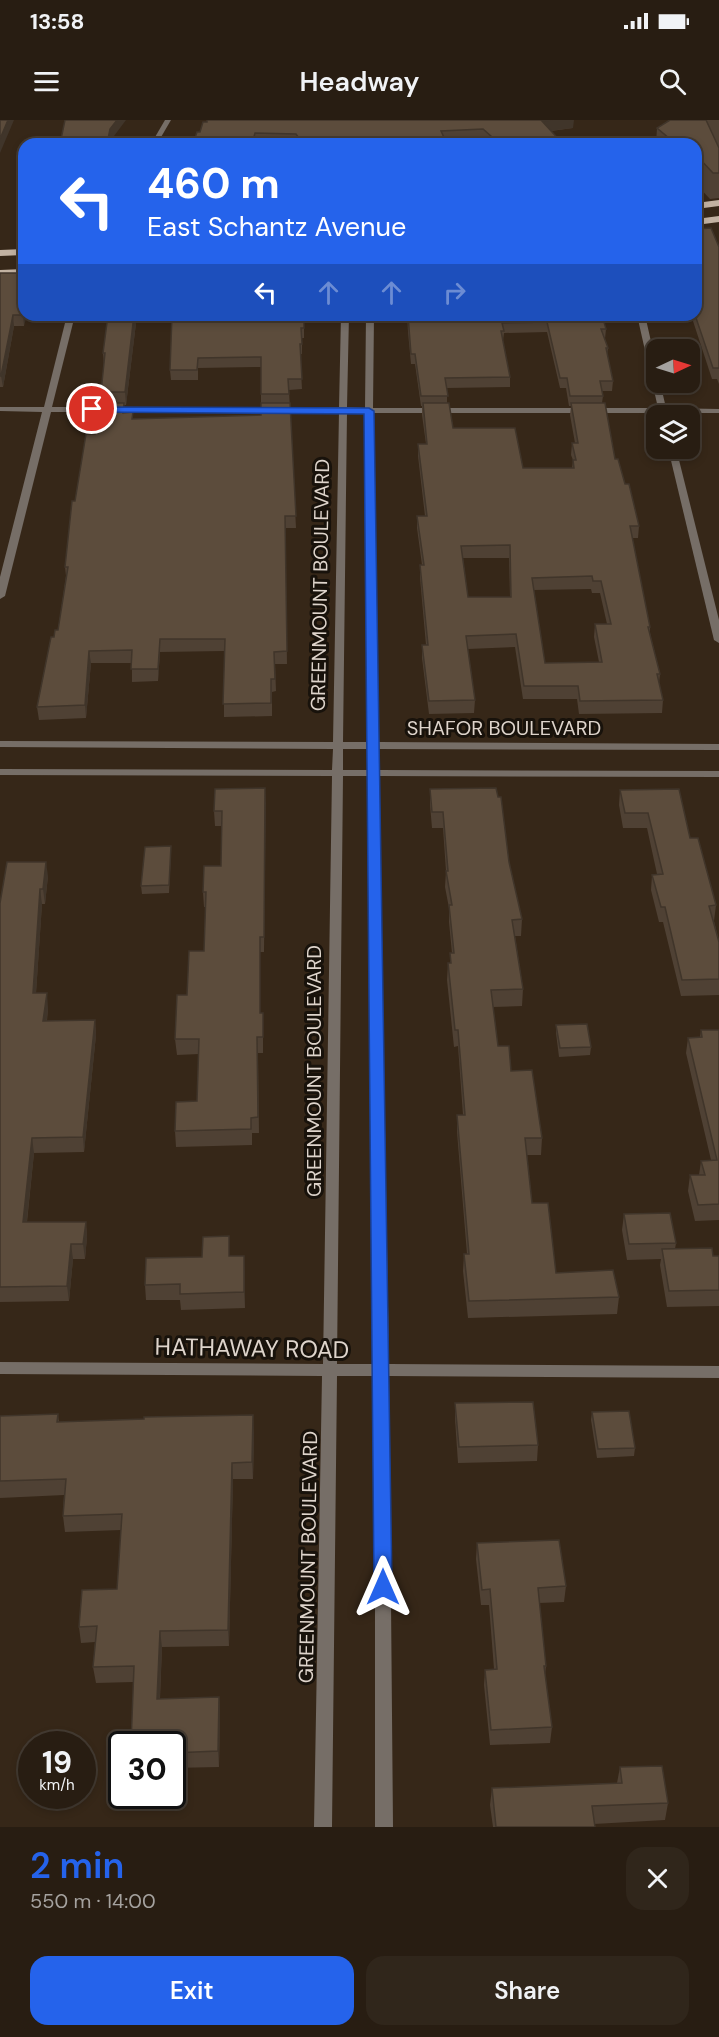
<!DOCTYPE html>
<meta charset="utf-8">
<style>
body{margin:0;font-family:"DM Sans",sans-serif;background:#30261b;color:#f1f3f6;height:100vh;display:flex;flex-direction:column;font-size:22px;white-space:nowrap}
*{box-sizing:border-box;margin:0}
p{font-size:20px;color:#a5a29f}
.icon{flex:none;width:33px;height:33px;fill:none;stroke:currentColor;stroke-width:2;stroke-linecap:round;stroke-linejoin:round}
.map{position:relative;height:1707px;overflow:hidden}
.sheet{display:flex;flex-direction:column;background:#281d12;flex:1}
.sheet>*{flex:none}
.hud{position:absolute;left:18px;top:18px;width:684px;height:183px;border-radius:18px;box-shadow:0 3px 9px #0003,0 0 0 2px #443b32;background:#2563eb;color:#fff;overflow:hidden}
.needle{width:39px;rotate:86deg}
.tools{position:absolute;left:646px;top:219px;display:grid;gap:12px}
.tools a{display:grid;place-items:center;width:54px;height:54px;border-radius:12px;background:#281d12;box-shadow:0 3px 9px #0003,0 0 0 2px #443b32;font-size:30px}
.speed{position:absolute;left:18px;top:1611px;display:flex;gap:12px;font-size:30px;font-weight:700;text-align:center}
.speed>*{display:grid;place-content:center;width:78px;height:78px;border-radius:50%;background:#281d12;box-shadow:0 3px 9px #0003,0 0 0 2px #443b32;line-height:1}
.speed small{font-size:15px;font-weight:400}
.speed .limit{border:3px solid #111;border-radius:9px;background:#fff;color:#111}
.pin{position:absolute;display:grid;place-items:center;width:51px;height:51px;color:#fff;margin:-26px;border:3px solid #fff;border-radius:50%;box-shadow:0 2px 6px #0007}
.me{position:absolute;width:66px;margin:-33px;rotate:0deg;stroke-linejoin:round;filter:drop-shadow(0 0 4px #0008)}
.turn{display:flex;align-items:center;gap:21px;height:126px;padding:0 30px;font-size:27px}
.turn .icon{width:78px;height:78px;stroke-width:2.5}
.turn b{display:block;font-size:42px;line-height:51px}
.lanes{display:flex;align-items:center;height:57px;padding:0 30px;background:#0003;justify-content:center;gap:30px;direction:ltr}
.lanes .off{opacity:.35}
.round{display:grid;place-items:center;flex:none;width:63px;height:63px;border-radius:18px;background:#30261b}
.headline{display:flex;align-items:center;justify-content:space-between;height:102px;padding:0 30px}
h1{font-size:36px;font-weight:600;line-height:45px;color:#2563eb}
.primary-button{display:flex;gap:12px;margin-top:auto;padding:12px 30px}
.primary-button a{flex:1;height:69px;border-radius:18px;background:#2563eb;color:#fff;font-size:24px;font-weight:600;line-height:69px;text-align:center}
.primary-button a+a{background:#30261b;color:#f1f3f6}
.status{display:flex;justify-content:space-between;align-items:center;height:42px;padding:0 30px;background:#281d12;direction:ltr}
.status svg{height:16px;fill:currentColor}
header{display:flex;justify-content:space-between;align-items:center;height:78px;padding:0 30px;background:#281d12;font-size:27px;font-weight:600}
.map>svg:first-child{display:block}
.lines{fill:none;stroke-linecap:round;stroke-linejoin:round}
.minor{fill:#766e67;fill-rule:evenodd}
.primary{fill:#c2b2a2;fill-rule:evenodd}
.wall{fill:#4f4134;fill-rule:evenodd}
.shaded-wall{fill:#40352a}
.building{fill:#5c4c3c;stroke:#40352a;stroke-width:1.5;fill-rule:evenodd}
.route{fill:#2563eb;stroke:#184099;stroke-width:1.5}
.labels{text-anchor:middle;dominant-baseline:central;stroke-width:6;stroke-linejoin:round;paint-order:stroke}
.street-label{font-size:20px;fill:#ded4cb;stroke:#18120b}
.near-street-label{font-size:24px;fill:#ded4cb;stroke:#18120b}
</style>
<div class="status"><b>13:58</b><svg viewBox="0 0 49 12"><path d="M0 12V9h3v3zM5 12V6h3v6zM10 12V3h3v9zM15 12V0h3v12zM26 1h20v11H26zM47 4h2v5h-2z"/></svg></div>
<header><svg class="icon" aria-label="menu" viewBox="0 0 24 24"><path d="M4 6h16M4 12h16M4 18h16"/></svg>Headway<svg class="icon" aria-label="search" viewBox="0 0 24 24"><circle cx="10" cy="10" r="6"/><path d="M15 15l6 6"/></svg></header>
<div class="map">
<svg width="719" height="1707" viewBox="0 0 719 1707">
<rect width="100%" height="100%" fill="#362718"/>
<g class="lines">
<!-- minor -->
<g class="minor">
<path d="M165,0H171L157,24H151Z"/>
<path d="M67,195H75L52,287H339L341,195H349L347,287L365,288L366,195H374L373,288H658L637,195H645L657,248V262H660L666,288L719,289V293H668V296H660L659,293H373L379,622L719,624V630L379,629V650L719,651V657L379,656L389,1244L719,1246V1258L389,1256L393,1707H375V1256H337L332,1707H314L322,1256L0,1254V1242L323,1244L332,656L0,655V649L332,650L333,629L0,627V621L333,622L339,292H51L5,476L0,479V457L42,292L0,291V287H44ZM347,292L365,293L368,622H343ZM343,629H368L369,650H343ZM343,656H369L375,1244H337Z"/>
<path d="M668,328H676L719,500V523L714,520Z"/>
</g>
<!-- primary -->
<g class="primary">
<path d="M719,80V86L696,89V83Z"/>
<path d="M719,96V102L696,105V99Z"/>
<path d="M24,129V135L0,136V130Z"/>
<path d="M24,149V155L0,156V150Z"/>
</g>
</g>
<!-- wall -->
<g class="wall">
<path d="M670,0H719V78L710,79L696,64V24H656L657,8Z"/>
<path d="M573,8L551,11L563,24H487L482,20L446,21L447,24H193L200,12Z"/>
<path d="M719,127V264L717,259H712L691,195H696Z"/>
<path d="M0,153H24V206H14L3,267H0Z"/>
<path d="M137,195L126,285H124L125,292H133V299L261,295V247L198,248V260H171L170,250L172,195H304V218H302V234H300L302,269L289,270L296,408H285L287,544H275L276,571L272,572V596L224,597V531L160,532L158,561L132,562V543H91L86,598L39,600L37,587L54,517L58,510L66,456L65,447L75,381L95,314L101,283V272L104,245L103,233Z"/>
<path d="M407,195H602L606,209L605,219L608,228L607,235L613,261L612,271H602L603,276L602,283L615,339L625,364L639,406L638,418H632L650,507V513L660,554L659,564L663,580L662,593L579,594L577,579H523L515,527L468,529L475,580L474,593L429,594L422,538V525H426L420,458V445H422L417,408V396H425L418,336V324H426L422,295V286H421L415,244H411L408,212ZM547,212L560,268H566L569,286H571L570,295L575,323H572L571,335L573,340L572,348H523L453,308L447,283V268L510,267V257L503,221L504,213ZM463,438H509L510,477H468ZM591,469L592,473H600L607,504H595L594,517L599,542L545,543L534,470Z"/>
<path d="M265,668L264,832H260V893H263V933H258L259,1013H252V1025L176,1027L175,1011L197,981L199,934L177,935L175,919L187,875L204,831L206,787H204L203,772L221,746L222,706H215L214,691Z"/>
<path d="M430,669L509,742L522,799L521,816H515L523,869L522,886L493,887L498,926L511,951L542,1018L541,1035H527L532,1083L556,1153L619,1177L617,1194L468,1198L463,1151L464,1134H467L457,1012V995H463L458,926L454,927L447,860L448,843H450V833H452L449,802V788L445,767L446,751L443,708H432L430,685Z"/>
<path d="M620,670L690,718L716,785L714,801L719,822V875L681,876L663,802H659L651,770L652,755L657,754L647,708H623L619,685Z"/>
<path d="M171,726V734L169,773L142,774L141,766Z"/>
<path d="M48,756L45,784H42L36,873L48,888L47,901L95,900L96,915L84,1032L34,1033L27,1102H86L87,1117L85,1139H73L69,1181L0,1182V783Z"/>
<path d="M556,905L591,927L590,935L559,937L556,913Z"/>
<path d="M701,910H719V1100L695,1101L688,1071L690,1055H699L701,1041L711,1040L686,933L688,918L700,917Z"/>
<path d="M624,1094L676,1123L675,1129L713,1136H719V1186L667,1187L660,1145L661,1139L627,1140L622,1110Z"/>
<path d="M230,1136L245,1152V1188L181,1190L180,1180H146L145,1165Z"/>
<path d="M455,1283L538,1325L537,1341L458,1343L455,1299Z"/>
<path d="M592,1292L635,1328L634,1336L597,1338L591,1300Z"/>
<path d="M58,1294L59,1302L254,1311L253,1359H233L229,1526L162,1527L160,1579L219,1577L220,1593L219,1647L172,1648V1624L133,1562L96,1563L93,1547L95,1522L81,1523L79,1507L117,1469L121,1410L65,1412L63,1396L64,1375L0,1378V1296Z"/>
<path d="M477,1423L566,1466L564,1482L539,1483L546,1546L545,1555L552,1607L550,1623L490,1625L484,1565L485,1550L494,1549L489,1485H481L476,1439Z"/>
<path d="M620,1647L668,1683L665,1700L594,1704L595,1707H493L490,1685L492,1668L617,1663Z"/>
</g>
<!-- shaded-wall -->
<g class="shaded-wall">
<path d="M8,0H14L0,33V19Z"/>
<path d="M117,0H126L111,20L110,24H107L110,9Z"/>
<path d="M552,0H574L573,8L541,12L542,1Z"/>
<path d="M255,13V24H252Z"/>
<path d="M699,38L696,64V39Z"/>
<path d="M24,190V195H27L24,206L23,195Z"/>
<path d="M13,195L14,206L3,267L1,256Z"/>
<path d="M134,195H137L126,285L125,272Z"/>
<path d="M160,519V532L158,561V549Z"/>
<path d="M89,531L91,543L86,598L85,585Z"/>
<path d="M265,668L266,683L264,832V817Z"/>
<path d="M46,742L48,756L45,784L43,769Z"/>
<path d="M40,769L42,784L35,888L33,873Z"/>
<path d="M47,873L48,888L45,916L43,901Z"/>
<path d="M95,900L96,915L84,1032L83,1017Z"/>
<path d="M32,1018L34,1033L25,1118L23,1102Z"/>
<path d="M86,1102L87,1117L85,1139L83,1124Z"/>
<path d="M71,1124L73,1139L69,1181L67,1166Z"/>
<path d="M244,1136L245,1152V1188L244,1172Z"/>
<path d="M253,1295L254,1311L253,1359L252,1342Z"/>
<path d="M232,1343L233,1359L229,1526L228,1510Z"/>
<path d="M160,1511L162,1527L159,1595L157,1579Z"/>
<path d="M219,1577L220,1593L219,1647L218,1631Z"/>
</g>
<!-- building -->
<g class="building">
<path d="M0,0H8L0,19Z"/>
<path d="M65,0H117L110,9L107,24H60Z"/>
<path d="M207,0H552L542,1L563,24H500L483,9L441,11L447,24H319L318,21H301L296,14L255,13L252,24H193L197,12H200L203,2H207Z"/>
<path d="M670,0H706L719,28V53H713L699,38L696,39V24H676L657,8Z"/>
<path d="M711,108L719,127V249V248H713L695,195L696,109Z"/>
<path d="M0,153H24V190L23,195H13L1,256H0Z"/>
<path d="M108,195H134L125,272H101L105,233H103Z"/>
<path d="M172,195H304V208H301L302,224H300L302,259H288L289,274H261V237L198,238L197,250H170Z"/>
<path d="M408,195H602L606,209H601L608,228H606L613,261H600L603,276H570L567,258H560L547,202L502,203L504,211H501L510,257L445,258L448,276H421L415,234H411Z"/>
<path d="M99,283H124L123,293L133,292L132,299L261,295V283H290L296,396H285L287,531L274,532L275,559H271V583L223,584L225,519H160L158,549H131L132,530L89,531L85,585L37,587L51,517H54L55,510H58L68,447H65L72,381H75L86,314H95Z"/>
<path d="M423,283H449L453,308H515L523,348H574L573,340H576L572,323H578L571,283H605L615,339H618L625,364H629L639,406H630L650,507H648L660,554H657L663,580L580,581L578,566H524L516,514L466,516L475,580L429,581L422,525H428L420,445H424L417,396H427L418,324H427ZM510,425L511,477H468L461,426ZM592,456L593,461H601L611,504H595L602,542L545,543L532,458Z"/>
<path d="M265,668L264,817H260V893H263V917H257L258,997L251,998V1009L175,1011L176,982L197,981L199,919H175L177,875H187L189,831H204L206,772H203L204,746H221L222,691H214L215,669Z"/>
<path d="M496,668L498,677H501L509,742L522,799L512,800L523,869L491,870L498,926H509L511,951L532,950L542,1018H525L532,1083H548L556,1153L613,1150L619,1177L469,1181L464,1134H469L457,995H465L458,910H455L448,843H451L450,833H454L449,785H452L446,751H448L443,692H432L430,669Z"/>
<path d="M679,669L690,718H698L716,785L709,786L719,822V859L682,860L665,787H661L652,755L663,754L648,693H625L620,670Z"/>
<path d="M171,726L169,765L141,766L145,727Z"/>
<path d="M7,742H46L43,769H40L33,873H47L43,901L95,900L83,1017L32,1018L23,1102H86L83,1124H71L67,1166L0,1167V783Z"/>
<path d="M587,904L591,927L560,928L556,905Z"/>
<path d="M701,910H719V1084L698,1085L690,1055H705L701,1041L717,1040L688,918L702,917Z"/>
<path d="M670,1093L676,1123L629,1124L624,1094Z"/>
<path d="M229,1116V1136H244V1172L180,1174V1164L145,1165L146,1138L202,1137L203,1117Z"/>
<path d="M712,1128L713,1136H719V1170L669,1171L662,1129Z"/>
<path d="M533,1282L538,1325L459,1327L455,1283Z"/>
<path d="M629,1291L635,1328L598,1329L592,1292Z"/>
<path d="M58,1294L57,1302L144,1299V1297L253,1295L252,1342L232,1343L228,1510L160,1511L157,1579L219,1577L218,1631L172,1633V1624H131L134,1546L93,1547L97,1506L79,1507L82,1470L117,1469L122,1394L63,1396L66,1359L0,1361V1296Z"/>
<path d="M559,1420L566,1466L538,1468L546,1546H544L552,1607L491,1610L485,1550L497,1549L490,1469L482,1470L477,1423Z"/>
<path d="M662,1646L668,1683L592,1686L595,1707H496L492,1668L622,1663L620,1647Z"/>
</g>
<!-- route -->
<path class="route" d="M88,287L369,288L374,291L392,1467L389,1473L383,1475L377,1473L374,1467L364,294L92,292L87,289Z"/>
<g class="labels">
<!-- street labels -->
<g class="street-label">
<text transform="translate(320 465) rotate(-89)">GREENMOUNT BOULEVARD</text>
<text x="504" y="608">SHAFOR BOULEVARD</text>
<text transform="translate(314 951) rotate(-90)">GREENMOUNT BOULEVARD</text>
<text transform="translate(308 1437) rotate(-89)">GREENMOUNT BOULEVARD</text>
</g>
<!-- near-street labels -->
<g class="near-street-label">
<text transform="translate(252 1228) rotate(1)">HATHAWAY ROAD</text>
</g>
</g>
</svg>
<div class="tools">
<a><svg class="needle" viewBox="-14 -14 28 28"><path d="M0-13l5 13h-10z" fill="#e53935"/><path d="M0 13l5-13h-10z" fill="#a5a29f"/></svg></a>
<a><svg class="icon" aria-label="layers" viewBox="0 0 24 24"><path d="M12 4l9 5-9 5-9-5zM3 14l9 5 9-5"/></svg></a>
</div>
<div class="speed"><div>19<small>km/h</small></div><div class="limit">30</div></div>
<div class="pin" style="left:92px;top:289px;background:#d93025"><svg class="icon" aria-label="arrive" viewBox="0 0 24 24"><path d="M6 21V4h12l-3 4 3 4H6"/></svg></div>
<svg class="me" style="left:383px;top:1467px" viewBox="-20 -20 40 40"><path d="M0-17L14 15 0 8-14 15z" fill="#2563eb" stroke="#fff" stroke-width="4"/></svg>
<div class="hud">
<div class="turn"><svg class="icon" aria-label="left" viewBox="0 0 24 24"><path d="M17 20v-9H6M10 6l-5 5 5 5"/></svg><div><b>460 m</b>East Schantz Avenue</div></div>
<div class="lanes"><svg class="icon" aria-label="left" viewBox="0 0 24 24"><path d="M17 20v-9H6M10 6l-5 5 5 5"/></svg><svg class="icon off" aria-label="ahead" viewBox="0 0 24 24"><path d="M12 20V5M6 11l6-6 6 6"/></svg><svg class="icon off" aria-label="ahead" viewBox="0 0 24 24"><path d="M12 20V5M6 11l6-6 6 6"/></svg><svg class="icon off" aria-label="right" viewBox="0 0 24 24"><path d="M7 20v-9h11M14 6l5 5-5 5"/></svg></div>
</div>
</div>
<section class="sheet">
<div class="headline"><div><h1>2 min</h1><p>550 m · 14:00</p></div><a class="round"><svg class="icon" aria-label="close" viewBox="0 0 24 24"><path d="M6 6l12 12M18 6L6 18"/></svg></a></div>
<div class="primary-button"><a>Exit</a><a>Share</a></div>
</section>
